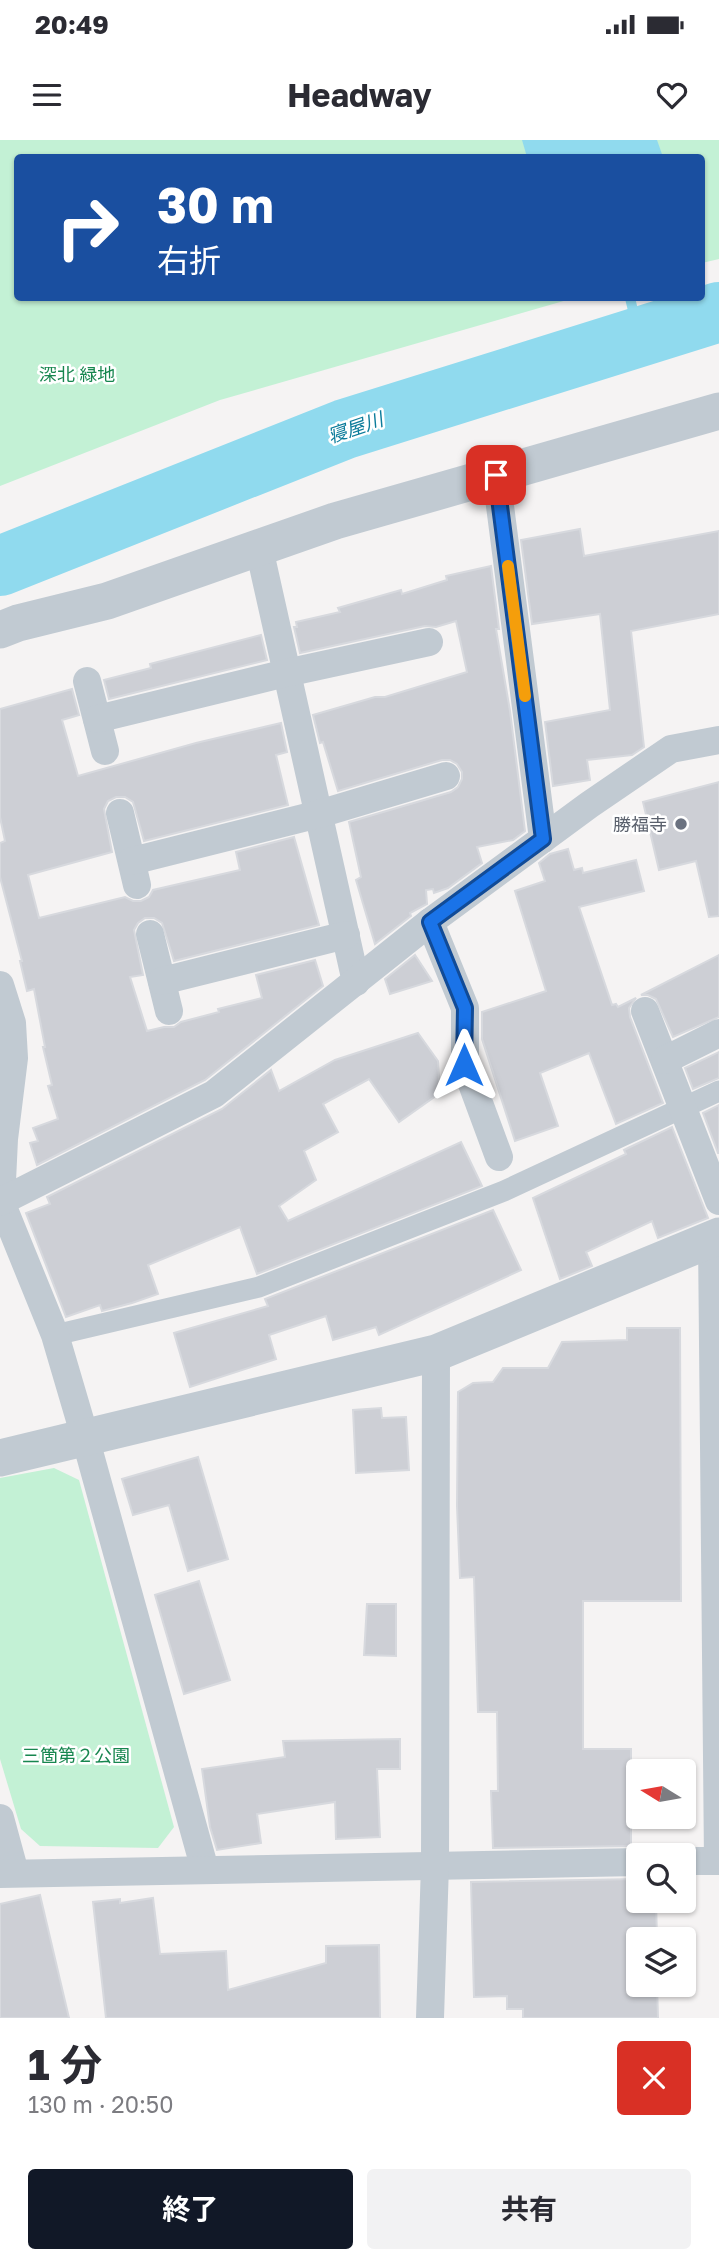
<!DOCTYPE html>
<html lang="ja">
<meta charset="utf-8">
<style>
body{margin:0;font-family:"Golos Text","Noto Sans JP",sans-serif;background:#f2f2f3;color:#2b2b33;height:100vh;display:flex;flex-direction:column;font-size:26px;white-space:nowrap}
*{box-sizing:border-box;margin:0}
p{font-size:23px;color:#7c7c81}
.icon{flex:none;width:38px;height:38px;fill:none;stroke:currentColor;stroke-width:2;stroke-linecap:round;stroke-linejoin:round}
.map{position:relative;height:1878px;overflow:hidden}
.details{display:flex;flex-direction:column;background:#fff;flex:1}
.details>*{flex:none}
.banner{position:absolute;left:14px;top:14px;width:691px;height:147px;border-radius:7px;box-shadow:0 2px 5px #0004;background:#1a4fa0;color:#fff;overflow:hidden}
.needle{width:46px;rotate:281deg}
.fabs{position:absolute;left:626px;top:1619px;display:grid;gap:14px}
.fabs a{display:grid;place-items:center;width:70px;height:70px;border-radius:7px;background:#fff;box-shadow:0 2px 5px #0004;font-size:35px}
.pin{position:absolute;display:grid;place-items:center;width:60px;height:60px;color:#fff;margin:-30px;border-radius:14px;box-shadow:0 4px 10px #0006}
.me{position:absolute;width:77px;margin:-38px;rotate:0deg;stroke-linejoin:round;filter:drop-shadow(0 0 5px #0008)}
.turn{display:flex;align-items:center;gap:24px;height:147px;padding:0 28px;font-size:32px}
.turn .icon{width:91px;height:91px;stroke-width:2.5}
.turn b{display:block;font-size:49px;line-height:60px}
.round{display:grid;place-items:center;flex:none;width:74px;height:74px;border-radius:7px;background:#f2f2f3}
.overview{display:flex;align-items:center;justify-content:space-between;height:119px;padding:0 28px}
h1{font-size:42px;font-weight:700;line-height:52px}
.cta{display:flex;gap:14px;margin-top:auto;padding:14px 28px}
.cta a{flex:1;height:80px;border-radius:7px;background:#111827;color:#fff;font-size:28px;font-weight:700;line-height:80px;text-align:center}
.cta a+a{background:#f2f2f3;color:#2b2b33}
.status{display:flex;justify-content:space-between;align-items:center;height:49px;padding:0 35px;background:#fff;direction:ltr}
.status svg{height:19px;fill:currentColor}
header{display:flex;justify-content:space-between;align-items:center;height:91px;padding:0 28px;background:#fff;font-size:32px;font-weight:700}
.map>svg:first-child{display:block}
.green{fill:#c3f1d5}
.water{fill:#90daee}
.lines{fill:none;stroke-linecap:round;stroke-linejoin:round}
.stream{stroke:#90daee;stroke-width:10}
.river{stroke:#90daee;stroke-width:60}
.building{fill:#cdcfd5;stroke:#d7d9de;stroke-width:2}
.pedestrian{stroke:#c1cad2;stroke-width:21}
.minor{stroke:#c1cad2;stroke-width:28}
.tertiary{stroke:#c1cad2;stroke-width:37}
.route-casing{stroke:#114b97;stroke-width:18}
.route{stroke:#1a73e8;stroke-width:12}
.slow{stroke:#f59e0b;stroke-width:12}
.worship-dot{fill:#6b7280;stroke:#fff;stroke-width:2.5}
.labels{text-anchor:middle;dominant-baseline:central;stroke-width:5;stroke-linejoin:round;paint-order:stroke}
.park-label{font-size:18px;fill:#17864f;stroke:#fff}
.worship-label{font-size:18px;fill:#5b616d;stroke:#fff;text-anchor:end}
.water-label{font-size:19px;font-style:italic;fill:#0c7c9b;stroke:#fff}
</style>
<div class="status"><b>20:49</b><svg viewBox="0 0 49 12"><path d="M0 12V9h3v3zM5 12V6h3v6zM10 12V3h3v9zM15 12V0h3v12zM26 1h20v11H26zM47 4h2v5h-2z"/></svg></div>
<header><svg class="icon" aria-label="menu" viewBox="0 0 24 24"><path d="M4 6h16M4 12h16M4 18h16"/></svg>Headway<svg class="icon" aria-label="heart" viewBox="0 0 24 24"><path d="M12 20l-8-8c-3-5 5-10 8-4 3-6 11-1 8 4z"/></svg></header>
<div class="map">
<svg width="719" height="1878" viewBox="0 0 719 1878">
<rect width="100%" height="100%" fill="#f5f3f3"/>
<!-- green -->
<g class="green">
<path d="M0,0H719V119L702,123V18H18V158H574L220,260L0,346Z"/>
<path d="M54,1328L79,1340L174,1687L158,1708L40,1706L21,1689L0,1619V1338Z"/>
</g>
<!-- water -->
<path class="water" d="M522,0H657L663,17H527Z"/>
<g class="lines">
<!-- stream -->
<path class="stream" d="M630,158L639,195"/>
<!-- river -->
<path class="river" d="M0,426L345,289L719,172"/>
</g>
<!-- building -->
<g class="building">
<path d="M580,389L584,416L719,391V474L631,491L644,607L632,615L587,620L590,640L553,646L545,582L610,570L600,474L532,484L521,400Z"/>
<path d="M491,426L499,489H496L510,571L525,691L513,700L477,707L482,723L448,748L434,753L433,749L426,750L427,764L410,773L411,776L375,804L356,740L361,737L349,682L451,652L458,647L462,639V632L457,624L450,620H442L338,651L323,602L320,603L313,575L375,557H385L467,532L456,481L436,487L425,486L300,513L294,487H297L296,482L340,472L338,468L401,450L402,454L447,440L446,436Z"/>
<path d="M261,495L267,520L109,559L104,540L151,528L150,524Z"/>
<path d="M72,549L79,575L62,580L78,636L196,603L281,583L287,612L276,615L288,665L144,701L133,662L125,657H116L108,661L104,669L112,712L28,735L39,778L125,757L133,761H141L149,757L153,750L240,730L236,712L294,697L319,785L174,821L162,783L154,778H145L138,783L134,790L143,835L130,837L147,891L164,887H174L181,882L219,872L218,869L262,858L256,835L315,820L323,846L205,940L37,1025L30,1003L38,1001L33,988L58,979L48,946L52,945L43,907H45L34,849L27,851L20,821H22L0,737V703L5,701L0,677V569Z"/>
<path d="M719,642V776L709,777L696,721L659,730L643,662Z"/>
<path d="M568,709L574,730L582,728L583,733L636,720L644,751L579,767L612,865L616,864L618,867L636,858L629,868L630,877L663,963L616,984L589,913L540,933L558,986L515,1001L482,899V872L546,851L515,751L545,741L539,723L550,714Z"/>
<path d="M415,815L432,841L390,854L385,839Z"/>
<path d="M719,815V877L673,897L656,859L648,855H641Z"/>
<path d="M418,893L438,921L440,953L399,982L369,939L323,964L338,992L304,1011L316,1040L279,1066L288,1081L461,1002L482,1046L257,1134L240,1087L148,1125L158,1154L132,1163L102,1171L100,1165L66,1177L26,1073L50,1064L47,1057L222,969L271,930L279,951L335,920Z"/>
<path d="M719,912V938L693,949L685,928Z"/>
<path d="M719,965V1013H718L703,973Z"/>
<path d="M672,987L708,1078L658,1098L652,1081L586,1112L592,1126L560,1139L533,1058L626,1014L624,1010L628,1008Z"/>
<path d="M493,1070L521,1130L379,1195L376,1187L333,1200L326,1176L269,1195L276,1219L190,1247L174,1193L268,1166L265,1159Z"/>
<path d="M627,1188H680L681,1461H583V1609H631V1706L493,1708L491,1651H498L497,1572H478L474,1437L460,1438L457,1366L458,1252L473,1243L493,1242L503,1228H548L562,1202L627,1200Z"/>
<path d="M381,1268L382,1278L406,1277L409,1330L356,1333L353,1270Z"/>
<path d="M198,1317L228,1419L188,1431L169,1365L133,1375L122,1339Z"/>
<path d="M199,1441L230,1540L184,1554L155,1455Z"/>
<path d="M367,1464H396V1516L364,1515Z"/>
<path d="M400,1599V1629H377L380,1697L336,1699L335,1662L257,1674L261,1703L217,1710L210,1687L202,1629L285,1617L283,1601Z"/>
<path d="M639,1739V1760H656L657,1799H639V1844H657L658,1878H523V1869H507V1856L474,1857L471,1742Z"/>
<path d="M40,1755L69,1878H0V1764Z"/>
<path d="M153,1758L160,1814L226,1811L228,1850L326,1823V1806L379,1805L380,1878H106L93,1762L120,1759V1763Z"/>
</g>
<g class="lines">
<!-- pedestrian -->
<path class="pedestrian" d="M55,1195L259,1147L504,1051L719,951"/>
<!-- minor -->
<g class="minor">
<path d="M496,335L543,699"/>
<path d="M259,408L356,842"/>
<path d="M87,541L105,611"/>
<path d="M97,579L286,533L429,502"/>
<path d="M120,673L137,745"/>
<path d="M132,721L319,674L446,636"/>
<path d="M430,782L465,868V925L499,1017"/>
<path d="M150,794L169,871"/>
<path d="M162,841L346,795"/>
<path d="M0,845L12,883L14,918L4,999L1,1062L55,1195L85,1297L205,1730"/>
<path d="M645,871L719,1061"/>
<path d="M665,920L719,893"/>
<path d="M0,1062L214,954L430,782L589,665L671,609L719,600"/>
<path d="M712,1099L718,1721"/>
<path d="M0,1678L15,1733"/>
<path d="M684,1721H719"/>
<path d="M0,1734L639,1722"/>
<path d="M430,1878L435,1725L436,1213"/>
</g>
<!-- tertiary -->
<g class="tertiary">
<path d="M0,490L18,483L107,461L335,381L719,271"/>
<path d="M0,1318L436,1213L719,1096"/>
</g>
</g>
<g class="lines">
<!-- route casing -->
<g class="route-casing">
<path id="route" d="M464,925L465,868L430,782L543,699L496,335"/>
</g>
<!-- route -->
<use href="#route" class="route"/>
<!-- slow -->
<path class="slow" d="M508,426L525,556"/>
</g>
<!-- markers -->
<circle class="worship-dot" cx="681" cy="684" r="7"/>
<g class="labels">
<!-- park labels -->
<g class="park-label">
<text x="77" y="234">深北 緑地</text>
<text x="76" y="1615">三箇第２公園</text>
</g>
<!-- worship labels -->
<g class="worship-label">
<text x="667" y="684">勝福寺</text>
</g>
<!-- water labels -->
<g class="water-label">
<text transform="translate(355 287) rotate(-19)">寝屋川</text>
</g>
</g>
</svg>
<div class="fabs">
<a><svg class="needle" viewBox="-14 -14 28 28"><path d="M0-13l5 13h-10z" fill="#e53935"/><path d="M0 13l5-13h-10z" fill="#7c7c81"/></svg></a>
<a><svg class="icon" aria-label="search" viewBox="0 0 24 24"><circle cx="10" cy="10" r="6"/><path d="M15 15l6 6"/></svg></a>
<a><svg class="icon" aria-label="layers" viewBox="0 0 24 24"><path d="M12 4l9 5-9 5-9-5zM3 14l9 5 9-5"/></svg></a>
</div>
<div class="pin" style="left:496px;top:335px;background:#d93025"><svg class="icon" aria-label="arrive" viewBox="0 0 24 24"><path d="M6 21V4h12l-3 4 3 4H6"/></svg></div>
<svg class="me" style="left:464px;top:925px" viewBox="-20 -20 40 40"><path d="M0-17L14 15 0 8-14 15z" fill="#1a73e8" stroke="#fff" stroke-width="4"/></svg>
<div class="banner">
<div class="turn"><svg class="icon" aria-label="right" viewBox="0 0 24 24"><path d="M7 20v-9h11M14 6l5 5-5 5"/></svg><div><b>30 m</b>右折</div></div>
</div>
</div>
<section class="details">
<div class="overview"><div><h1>1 分</h1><p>130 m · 20:50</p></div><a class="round" style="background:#d93025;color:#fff"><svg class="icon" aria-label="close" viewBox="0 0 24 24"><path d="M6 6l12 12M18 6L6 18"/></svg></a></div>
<div class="cta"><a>終了</a><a>共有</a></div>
</section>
